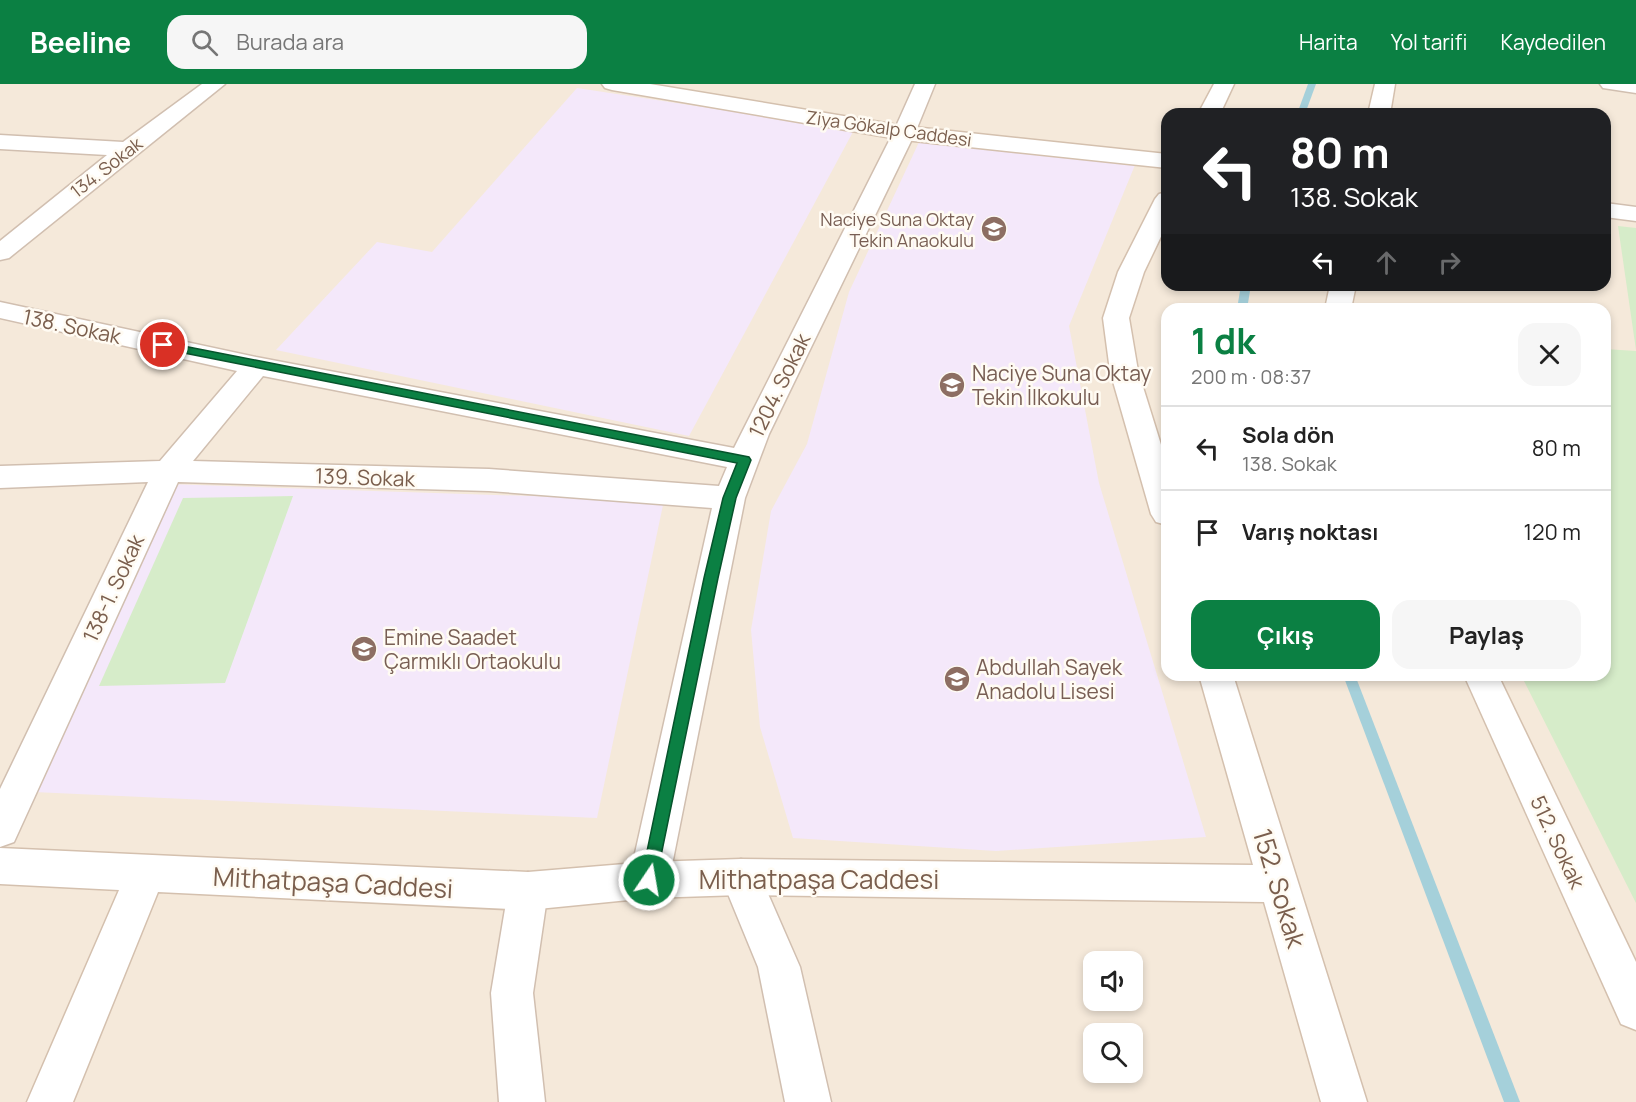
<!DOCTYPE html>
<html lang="tr">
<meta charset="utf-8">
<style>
body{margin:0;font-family:Manrope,sans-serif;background:#f6f6f6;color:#222;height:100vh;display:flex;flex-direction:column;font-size:22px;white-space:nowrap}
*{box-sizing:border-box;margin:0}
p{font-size:20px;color:#767676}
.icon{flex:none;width:33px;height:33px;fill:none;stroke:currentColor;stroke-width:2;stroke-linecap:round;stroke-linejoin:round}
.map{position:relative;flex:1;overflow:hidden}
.side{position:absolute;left:1161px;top:219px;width:450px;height:378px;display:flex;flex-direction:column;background:#fff;border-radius:18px;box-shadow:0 3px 9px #0003}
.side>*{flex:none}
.banner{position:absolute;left:1161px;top:24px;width:450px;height:183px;border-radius:18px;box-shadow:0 3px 9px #0003;background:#202124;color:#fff;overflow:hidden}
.fabs{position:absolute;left:1083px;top:867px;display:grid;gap:12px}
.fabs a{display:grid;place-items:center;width:60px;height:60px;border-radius:12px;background:#fff;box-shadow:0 3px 9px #0003;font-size:30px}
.pin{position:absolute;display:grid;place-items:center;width:51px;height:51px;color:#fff;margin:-26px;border:3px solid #fff;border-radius:50%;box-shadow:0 2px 6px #0007}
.me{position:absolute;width:66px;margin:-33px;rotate:12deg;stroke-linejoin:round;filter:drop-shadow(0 0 4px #0008)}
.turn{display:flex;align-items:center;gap:21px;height:126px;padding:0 30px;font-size:27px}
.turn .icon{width:78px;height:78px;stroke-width:2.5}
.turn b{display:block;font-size:42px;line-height:51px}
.lanes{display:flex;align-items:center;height:57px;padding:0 30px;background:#0003;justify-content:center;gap:30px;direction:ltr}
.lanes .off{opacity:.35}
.round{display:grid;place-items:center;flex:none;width:63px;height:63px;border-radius:18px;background:#f6f6f6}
.summary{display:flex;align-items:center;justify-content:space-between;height:102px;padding:0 30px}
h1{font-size:36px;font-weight:700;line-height:45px;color:#0b8043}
.action{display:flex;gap:12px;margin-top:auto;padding:12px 30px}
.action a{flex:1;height:69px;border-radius:18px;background:#0b8043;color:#fff;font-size:24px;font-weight:700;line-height:69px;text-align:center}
.action a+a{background:#f6f6f6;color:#222}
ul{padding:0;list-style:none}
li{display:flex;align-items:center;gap:18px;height:84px;padding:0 30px;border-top:2px solid #e0e0e0}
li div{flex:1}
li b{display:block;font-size:22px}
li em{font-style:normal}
header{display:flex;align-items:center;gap:36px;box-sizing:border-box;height:84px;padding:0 30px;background:#0b8043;color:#fff}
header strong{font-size:28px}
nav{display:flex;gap:33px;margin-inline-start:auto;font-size:21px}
.search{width:420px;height:54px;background:#f6f6f6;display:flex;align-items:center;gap:15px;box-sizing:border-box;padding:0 21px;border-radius:18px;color:#767676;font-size:22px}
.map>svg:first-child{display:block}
.residential{fill:#f5e9da;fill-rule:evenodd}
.education{fill:#f4e8fa}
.green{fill:#d6ecc9}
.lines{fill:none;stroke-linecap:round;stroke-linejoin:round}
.stream{fill:#a5d0da;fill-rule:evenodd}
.street-casing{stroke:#d1bfb0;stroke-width:3}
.secondary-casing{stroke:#d4c0ae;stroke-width:3}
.street{fill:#fff;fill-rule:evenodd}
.secondary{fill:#fff;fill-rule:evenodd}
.route{fill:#0b8043;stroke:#07532c;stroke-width:1.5}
.labels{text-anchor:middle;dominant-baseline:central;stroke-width:5;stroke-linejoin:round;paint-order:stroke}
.far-street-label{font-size:18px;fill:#7a5e4d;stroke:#fffbf3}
.far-education-label{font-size:18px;fill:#785e54;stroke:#fffbf3;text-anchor:end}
.street-label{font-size:21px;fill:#7a5e4d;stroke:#fffbf3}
.education-label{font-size:21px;fill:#785e54;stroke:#fffbf3;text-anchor:start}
.near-street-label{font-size:26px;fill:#7a5e4d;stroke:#fffbf3}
</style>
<header>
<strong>Beeline</strong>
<div class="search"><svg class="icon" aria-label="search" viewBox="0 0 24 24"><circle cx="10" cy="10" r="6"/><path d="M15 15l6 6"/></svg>Burada ara</div>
<nav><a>Harita</a><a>Yol tarifi</a><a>Kaydedilen</a></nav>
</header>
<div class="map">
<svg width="1636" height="1018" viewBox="0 0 1636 1018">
<rect width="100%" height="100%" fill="#fdf7ec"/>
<!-- residential -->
<path class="residential" d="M0,0H1636V1018H0ZM1167,30H1605V201H1167ZM1167,225H1605V591H1167ZM1094,878H1132V916H1094ZM1094,950H1132V988H1094Z"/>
<!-- education -->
<g class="education">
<path d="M577,4L854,46L689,352L276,266L377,158L432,168Z"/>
<path d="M920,56L1135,81L1069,242L1099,399L1206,753L996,767L793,754L760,643L751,546L771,427L807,360L849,208Z"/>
<path d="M167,400L618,415L663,421L597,734L34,708Z"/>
</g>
<!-- green -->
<g class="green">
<path d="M1618,142L1636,144V266Z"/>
<path d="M1605,265L1636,267V819L1521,591H1605Z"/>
<path d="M293,412L225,599L99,602L183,414Z"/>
</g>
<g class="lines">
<!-- stream -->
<g class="stream">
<path d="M1308,0H1316L1305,30H1297Z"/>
<path d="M1241,201H1251L1247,225H1237Z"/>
<path d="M1343,591H1355L1520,1018H1504Z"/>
</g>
<!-- street casing -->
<g class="street-casing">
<g id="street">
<path d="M202,0H225L9,174L0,176V157L107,71L0,65V51L123,58Z"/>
<path d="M915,0H935L915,49L769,350L745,414L669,796L663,809L649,814L635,809L629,796L712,424L489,407L178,398L14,758L0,763V705L148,398L0,404V382L160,377L237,287L0,234V218L256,273L734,364L893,49ZM263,292L727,383L719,402L489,385L193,377Z"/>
<path d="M1600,0H1636V9L1603,4Z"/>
<path d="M1605,119L1636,123V137L1605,133Z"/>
<path d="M741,775L755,780L800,883L831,1018H785L758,883L721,793L727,780Z"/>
<path d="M528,788L542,794L548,807L533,909L545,1018H499L491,909L508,807L514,794Z"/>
</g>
</g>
<!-- secondary casing -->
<g class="secondary-casing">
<g id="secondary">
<path d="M602,0H650L904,42L1167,70V84L904,56L612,6L605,4Z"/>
<path d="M1214,0H1234L1220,30H1198Z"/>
<path d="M1375,0H1395L1390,30H1368Z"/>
<path d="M1167,108V140L1144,188L1129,234L1138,287L1167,380V441L1156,438L1151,430L1110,287L1103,234L1118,188L1155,115L1159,110Z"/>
<path d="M1330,201H1356L1351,225H1325Z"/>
<path d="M1199,591H1233L1367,1018H1321L1264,818L741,811L649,814L528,826L158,808L73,1018H27L119,806L0,800V764L528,788L649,778L741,775L1253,781Z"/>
<path d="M1464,591H1498L1636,878V946L1621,940Z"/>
</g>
</g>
<!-- street -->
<use href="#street" class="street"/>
<!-- secondary -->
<use href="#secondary" class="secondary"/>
</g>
<!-- route -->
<path class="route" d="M163,258L749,373L751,376L736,414L718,494L655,801L649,804L643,801L641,796L704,494L723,414L737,379L159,264L157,261Z"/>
<!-- icons -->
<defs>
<g id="school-disc" transform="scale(1.35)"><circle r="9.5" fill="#8d6e63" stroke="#fffbf3"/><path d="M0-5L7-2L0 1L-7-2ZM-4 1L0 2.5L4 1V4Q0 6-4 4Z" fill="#fff"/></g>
</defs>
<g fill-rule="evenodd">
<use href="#school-disc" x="994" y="145"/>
<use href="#school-disc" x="952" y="301"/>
<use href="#school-disc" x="364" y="565"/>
<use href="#school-disc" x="957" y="595"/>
</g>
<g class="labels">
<!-- far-street labels -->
<g class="far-street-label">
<text transform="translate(889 44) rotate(8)">Ziya Gökalp Caddesi</text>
<text transform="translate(106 83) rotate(-38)">134. Sokak</text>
</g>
<!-- far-education labels -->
<g class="far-education-label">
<text x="974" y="135">Naciye Suna Oktay<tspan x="974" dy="21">Tekin Anaokulu</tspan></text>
</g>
<!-- street labels -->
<g class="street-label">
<text transform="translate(72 242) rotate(12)">138. Sokak</text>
<text transform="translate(779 301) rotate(-64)">1204. Sokak</text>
<text transform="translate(365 393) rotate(2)">139. Sokak</text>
<text transform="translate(113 504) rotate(-65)">138-1. Sokak</text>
<text transform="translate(1558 758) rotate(65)">512. Sokak</text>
</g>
<!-- education labels -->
<g class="education-label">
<text x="972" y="289">Naciye Suna Oktay<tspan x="972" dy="24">Tekin İlkokulu</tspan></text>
<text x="384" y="553">Emine Saadet<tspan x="384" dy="24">Çarmıklı Ortaokulu</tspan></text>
<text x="976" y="583">Abdullah Sayek<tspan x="976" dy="24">Anadolu Lisesi</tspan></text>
</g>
<!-- near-street labels -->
<g class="near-street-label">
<text x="819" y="795">Mithatpaşa Caddesi</text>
<text transform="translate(333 798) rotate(3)">Mithatpaşa Caddesi</text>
<text transform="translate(1280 804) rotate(73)">152. Sokak</text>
</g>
</g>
</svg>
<div class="fabs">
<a><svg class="icon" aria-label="sound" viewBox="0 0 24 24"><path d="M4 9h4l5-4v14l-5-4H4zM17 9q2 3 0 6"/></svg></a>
<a><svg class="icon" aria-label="search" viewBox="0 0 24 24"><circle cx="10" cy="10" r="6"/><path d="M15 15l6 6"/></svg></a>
</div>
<div class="pin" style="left:163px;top:261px;background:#d93025"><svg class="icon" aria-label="arrive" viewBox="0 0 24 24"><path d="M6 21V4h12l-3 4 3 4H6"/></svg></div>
<svg class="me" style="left:649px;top:796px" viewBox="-20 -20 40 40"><circle r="17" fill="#0b8043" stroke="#fff" stroke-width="3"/><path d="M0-11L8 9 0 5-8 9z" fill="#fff"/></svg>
<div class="banner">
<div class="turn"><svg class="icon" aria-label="left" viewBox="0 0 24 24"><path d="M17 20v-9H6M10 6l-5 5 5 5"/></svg><div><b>80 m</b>138. Sokak</div></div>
<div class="lanes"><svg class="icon" aria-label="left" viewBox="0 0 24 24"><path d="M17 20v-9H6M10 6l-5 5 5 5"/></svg><svg class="icon off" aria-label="ahead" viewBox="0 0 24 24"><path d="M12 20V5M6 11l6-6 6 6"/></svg><svg class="icon off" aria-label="right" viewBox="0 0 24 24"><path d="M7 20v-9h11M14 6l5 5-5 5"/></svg></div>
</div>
<section class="side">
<div class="summary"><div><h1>1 dk</h1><p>200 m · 08:37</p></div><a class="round"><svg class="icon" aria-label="close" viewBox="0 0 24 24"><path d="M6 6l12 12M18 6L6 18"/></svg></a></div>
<ul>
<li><svg class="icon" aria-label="left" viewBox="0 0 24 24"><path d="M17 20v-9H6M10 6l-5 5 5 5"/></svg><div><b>Sola dön</b><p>138. Sokak</p></div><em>80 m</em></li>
<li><svg class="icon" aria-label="arrive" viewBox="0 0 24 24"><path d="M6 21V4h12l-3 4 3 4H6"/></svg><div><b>Varış noktası</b></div><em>120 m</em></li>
</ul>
<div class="action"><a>Çıkış</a><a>Paylaş</a></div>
</section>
</div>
